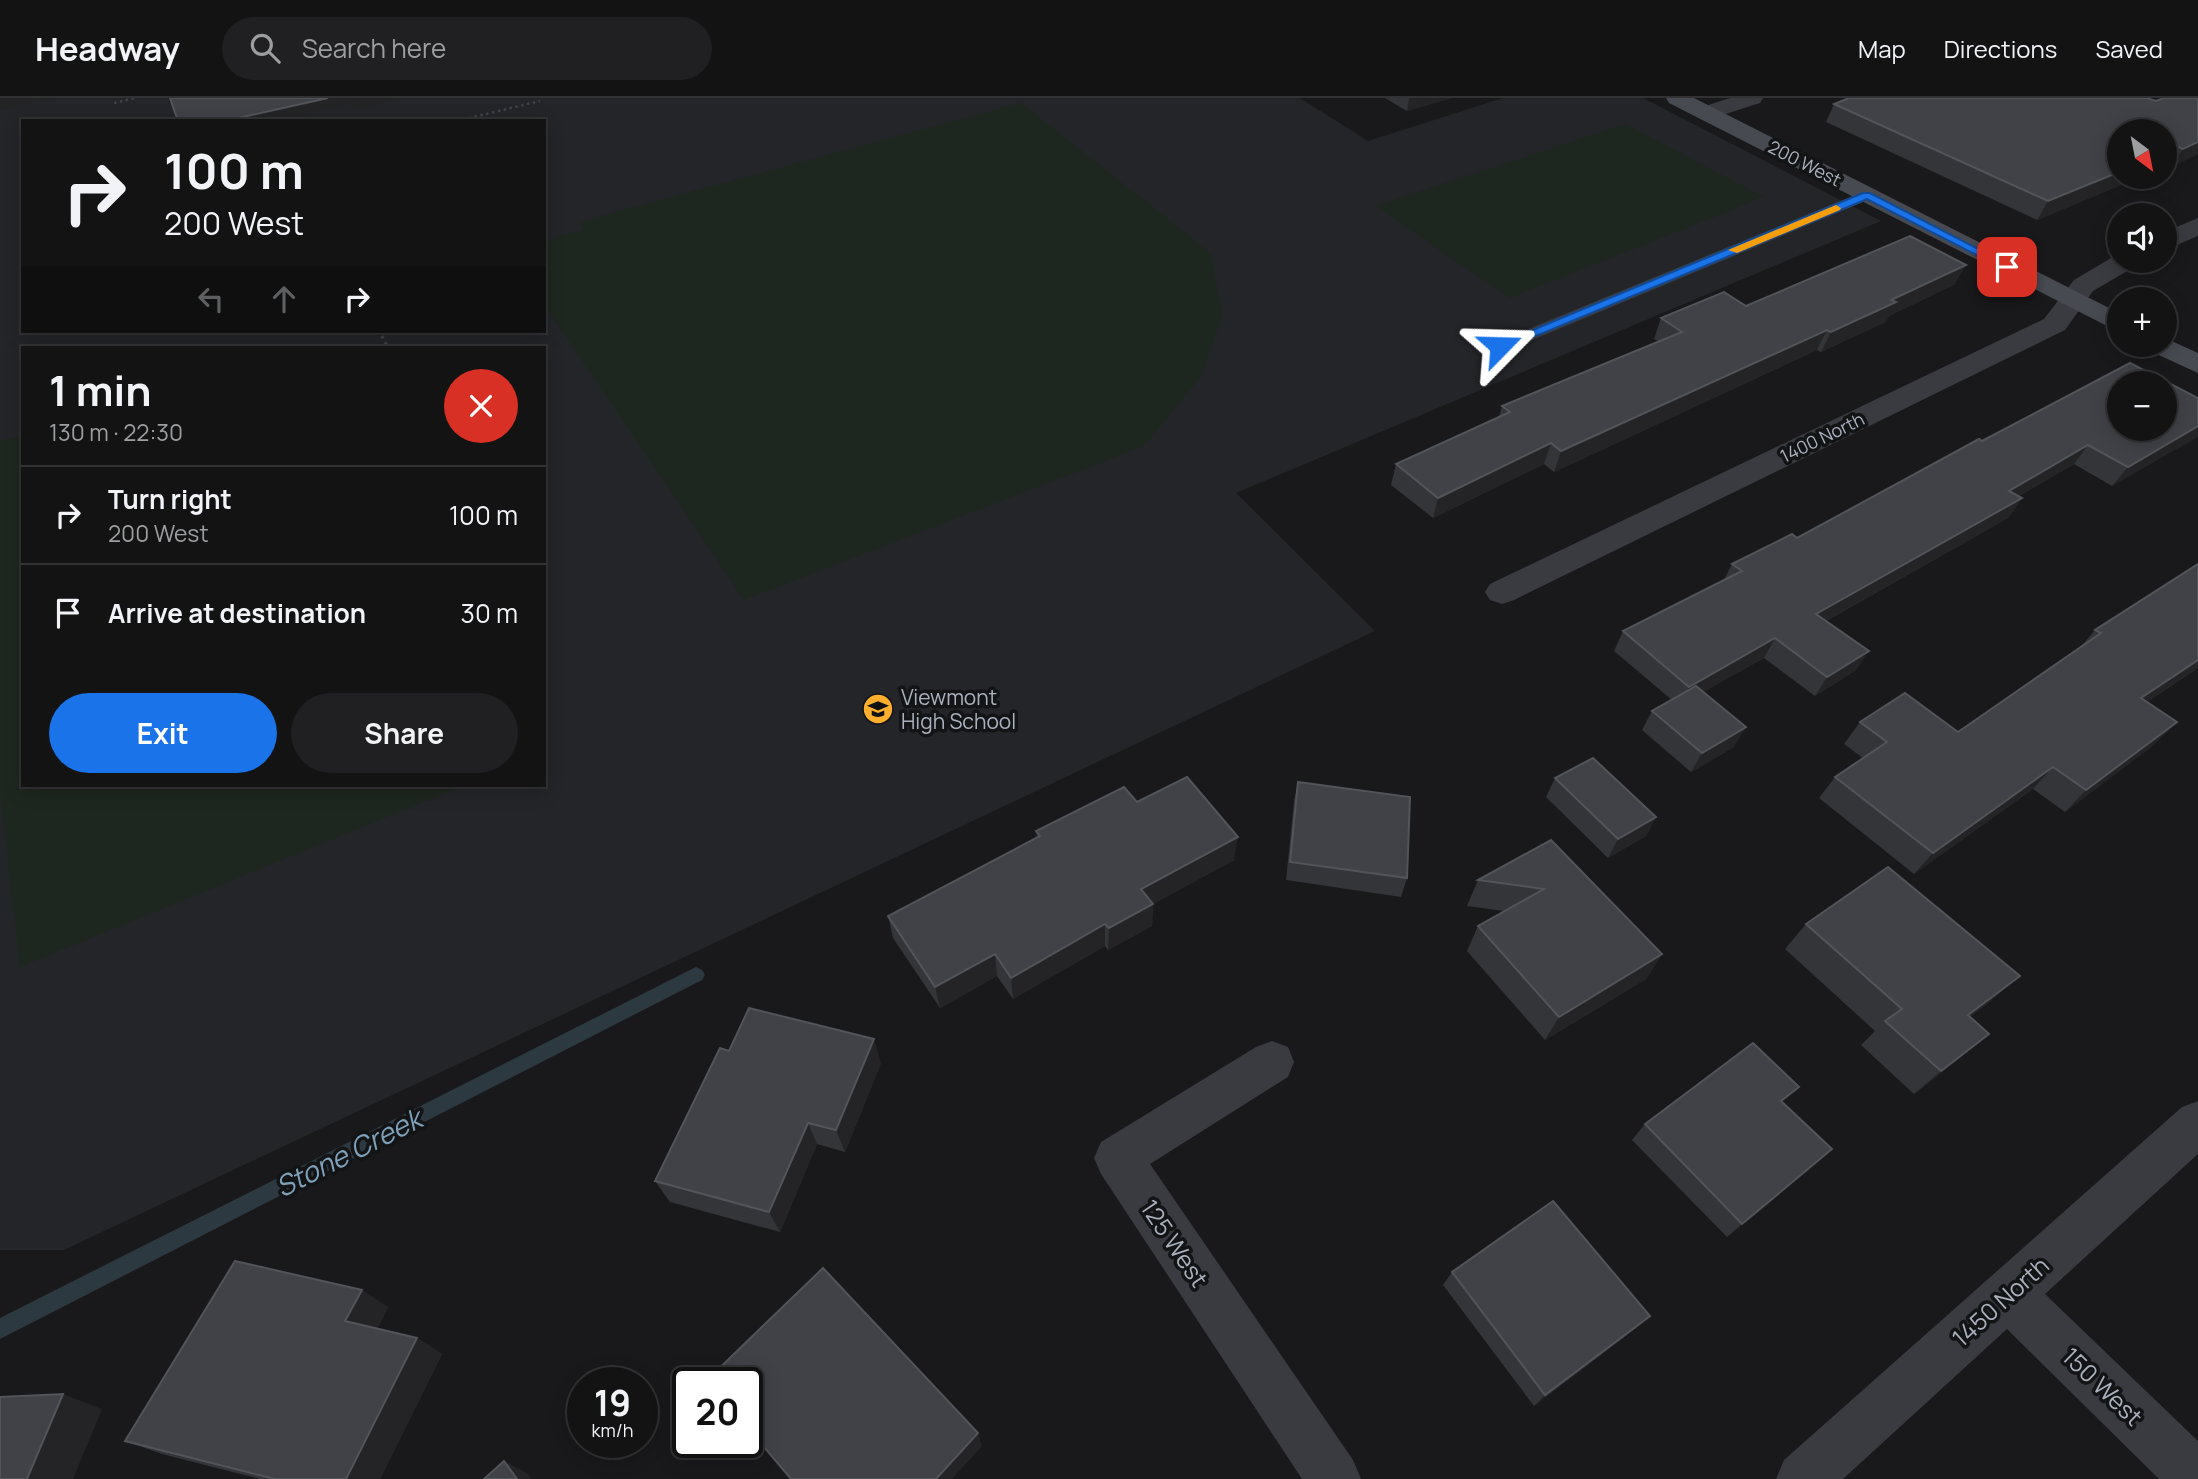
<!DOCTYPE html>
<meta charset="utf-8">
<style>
body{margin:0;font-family:Manrope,sans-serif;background:#202022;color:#f1f3f6;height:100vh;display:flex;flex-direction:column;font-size:26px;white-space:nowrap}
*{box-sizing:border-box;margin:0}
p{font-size:23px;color:#9d9ea0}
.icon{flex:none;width:38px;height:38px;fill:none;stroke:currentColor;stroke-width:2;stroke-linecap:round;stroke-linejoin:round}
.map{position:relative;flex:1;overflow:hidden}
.drawer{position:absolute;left:21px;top:248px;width:525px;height:441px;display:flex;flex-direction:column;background:#131314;border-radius:0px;box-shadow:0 4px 18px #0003,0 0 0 2px #323234}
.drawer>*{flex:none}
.guide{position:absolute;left:21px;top:21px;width:525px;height:214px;border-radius:0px;box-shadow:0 4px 18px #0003,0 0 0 2px #323234;background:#131314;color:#f1f3f6;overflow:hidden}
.needle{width:46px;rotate:148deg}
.buttons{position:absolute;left:2107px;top:21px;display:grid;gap:14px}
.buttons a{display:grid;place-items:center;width:70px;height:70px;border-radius:50%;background:#131314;box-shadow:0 4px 18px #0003,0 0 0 2px #323234;font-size:35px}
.speed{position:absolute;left:567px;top:1269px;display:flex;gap:14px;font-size:35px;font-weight:700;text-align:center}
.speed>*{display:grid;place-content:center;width:91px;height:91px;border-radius:50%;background:#131314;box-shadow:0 4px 18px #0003,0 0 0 2px #323234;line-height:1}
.speed small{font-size:18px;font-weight:400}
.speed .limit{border:4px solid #111;border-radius:10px;background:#fff;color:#111}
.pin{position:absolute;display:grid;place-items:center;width:60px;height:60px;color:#fff;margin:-30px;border-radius:14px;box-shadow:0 4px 10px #0006}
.me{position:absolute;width:77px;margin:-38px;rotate:68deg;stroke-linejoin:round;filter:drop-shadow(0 0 5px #0008)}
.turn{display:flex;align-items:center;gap:24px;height:147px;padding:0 28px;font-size:32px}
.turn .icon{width:91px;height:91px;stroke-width:2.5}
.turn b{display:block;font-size:49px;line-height:60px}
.lanes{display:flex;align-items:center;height:66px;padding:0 28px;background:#0003;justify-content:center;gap:35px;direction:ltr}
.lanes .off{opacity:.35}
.round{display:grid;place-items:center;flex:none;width:74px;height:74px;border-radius:37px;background:#202022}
.head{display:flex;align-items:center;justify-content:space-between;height:119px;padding:0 28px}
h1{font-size:42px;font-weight:700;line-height:52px}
.primary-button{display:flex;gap:14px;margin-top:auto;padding:14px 28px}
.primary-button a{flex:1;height:80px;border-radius:42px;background:#1a73e8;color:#fff;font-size:28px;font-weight:700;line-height:80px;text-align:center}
.primary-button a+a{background:#202022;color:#f1f3f6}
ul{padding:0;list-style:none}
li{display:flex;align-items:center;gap:21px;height:98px;padding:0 28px;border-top:2px solid #323234}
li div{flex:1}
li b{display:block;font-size:26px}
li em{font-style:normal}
header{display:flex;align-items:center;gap:42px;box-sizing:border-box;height:98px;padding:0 35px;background:#131314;border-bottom:2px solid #323234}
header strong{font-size:33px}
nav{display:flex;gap:38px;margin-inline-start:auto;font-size:24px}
.search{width:490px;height:63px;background:#202022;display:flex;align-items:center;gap:18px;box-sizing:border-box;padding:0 24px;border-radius:38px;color:#9d9ea0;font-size:26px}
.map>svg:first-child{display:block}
.built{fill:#242528;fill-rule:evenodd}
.green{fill:#1e271f}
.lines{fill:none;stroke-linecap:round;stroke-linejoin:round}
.stream{fill:#2d3941;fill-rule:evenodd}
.path-far1{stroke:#3f4248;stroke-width:2.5;stroke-dasharray:2.5 3.5;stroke-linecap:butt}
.path{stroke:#3f4248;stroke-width:3.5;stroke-dasharray:2.5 4.5;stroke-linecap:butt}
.lane{fill:#393b40;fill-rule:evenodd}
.street{fill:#393b40;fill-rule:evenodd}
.secondary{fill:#474a51;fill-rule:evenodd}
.wall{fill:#343539}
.shaded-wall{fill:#242427}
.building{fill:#414247;stroke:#515459;stroke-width:2;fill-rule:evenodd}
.route{fill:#1a73e8;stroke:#114b97;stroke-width:2}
.slow{fill:#f59e0b}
.labels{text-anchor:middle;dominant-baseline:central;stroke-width:7;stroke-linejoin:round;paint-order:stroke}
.far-street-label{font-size:18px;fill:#aab0bc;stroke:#131416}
.poi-label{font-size:21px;fill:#aab0bc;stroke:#131416;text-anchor:start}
.near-street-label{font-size:24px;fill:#aab0bc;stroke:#131416}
.near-water-label{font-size:28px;font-style:italic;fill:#7fa0b9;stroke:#131416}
</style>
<header>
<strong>Headway</strong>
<div class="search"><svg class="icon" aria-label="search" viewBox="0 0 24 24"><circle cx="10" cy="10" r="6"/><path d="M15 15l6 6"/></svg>Search here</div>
<nav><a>Map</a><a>Directions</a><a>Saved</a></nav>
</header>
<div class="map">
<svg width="2198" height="1381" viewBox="0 0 2198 1381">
<rect width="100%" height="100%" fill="#19191b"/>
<!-- built -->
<path class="built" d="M0,0H1300L1368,43L1503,0H1643L1881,123L1236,395L1375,533L64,1152H0ZM23,23H544V233H23ZM23,250H544V688H23Z"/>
<!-- green -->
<g class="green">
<path d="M1021,5L1211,155L1222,218L1200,280L1144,348L744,502L544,206V150L555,139L583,132L579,124Z"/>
<path d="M1626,26L1764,99L1510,200L1375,108Z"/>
<path d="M23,337V688L458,690L20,869L0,692V343Z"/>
</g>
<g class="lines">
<!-- stream -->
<path class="stream" d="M696,869L702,872L705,877L702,882L0,1241V1220Z"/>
<!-- path-far1 -->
<g class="path-far1">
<path d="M114,5L135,0"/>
<path d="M457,23L540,3"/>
<path d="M380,233L383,240"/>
</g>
<!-- path -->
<path class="path" d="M382,238L388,250"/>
<!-- lane -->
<path class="lane" d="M1867,92L1875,97L1873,100L1506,253H1494L1491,249L1494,245Z"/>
<!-- street -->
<g class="street">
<path d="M1730,0H1763L1760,5L1707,22L1696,15L1699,10Z"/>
<path d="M2198,120V138L2165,152V134Z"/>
<path d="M2116,157H2119V163H2138L2134,169L2093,193L2065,232L1514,502L1502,506L1490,502L1485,494L1490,486L2044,221L2074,182Z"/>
<path d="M1272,943L1288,949L1294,964L1288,979L1150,1066L1353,1362L1361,1381H1302L1101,1076L1094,1060L1101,1044L1256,949Z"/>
<path d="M2198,1003V1056L2045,1196L2198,1343V1381H2159L2007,1231L1843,1381H1776L1784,1362L2182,1009Z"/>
</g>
<!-- secondary -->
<g class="secondary">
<path d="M1666,0H1694L2119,215V234L1669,5Z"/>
<path d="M2165,240L2198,255V275L2150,253L2146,247H2165Z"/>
</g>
</g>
<!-- wall -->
<g class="wall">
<path d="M1385,0H1451L1407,13Z"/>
<path d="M2147,0L2198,56L2171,69L2167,67L2119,79H2140L2037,122L1826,24L1834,6Z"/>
<path d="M1955,186L1889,218L1885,224L1821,254L1817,252L1554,374L1544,366L1433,420L1391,387L1396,366L1499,319L1502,308L1658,243L1654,241L1661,220L1746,208Z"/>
<path d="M2198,300L2112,388L2074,366L2019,398L2022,400L2008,420L1826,523L1856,572L1815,598L1764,560L1703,594L1734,649L1691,674L1642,632L1652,613L1672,602L1614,553L1623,533L1724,482L1732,466L1797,440Z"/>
<path d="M2198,466V570L2147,604L2155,646L2065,714L2033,691L1914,776L1819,700L1835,679L1863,660L1844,646L1860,624L1958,634L2079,551L2095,532Z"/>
<path d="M1555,680L1656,719L1646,738L1608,760L1546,699Z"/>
<path d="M1298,684L1407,780L1401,799L1286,782L1294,703Z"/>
<path d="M1137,704L1234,762L1153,806L1152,828L1108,852L1105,848L1013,901L997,878L940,910L893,840L888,818L1037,740L1036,733Z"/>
<path d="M1551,742L1662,856L1646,881L1545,942L1467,853L1478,828L1504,813L1467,808L1478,782Z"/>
<path d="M1806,826L1992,902L1970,919L1961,959L1914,996L1861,947L1875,933L1785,851Z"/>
<path d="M729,953L881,965L845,1054L817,1046L780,1134L670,1104L655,1083Z"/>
<path d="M1783,1005L1815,1066L1727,1139L1632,1042L1645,1026Z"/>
<path d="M1452,1174L1650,1218L1636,1230L1534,1308L1443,1187Z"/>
<path d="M388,1209L377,1231L417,1240L442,1256L380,1381H260L162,1356L125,1343Z"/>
</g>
<!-- shaded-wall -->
<g class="shaded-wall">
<path d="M4,0H55L0,12V1Z"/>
<path d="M328,0H348L351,5L273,23H225Z"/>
<path d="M358,0H402L355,11L351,2Z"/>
<path d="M1409,0H1451L1407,13Z"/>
<path d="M2198,44V56L2171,69L2183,51Z"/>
<path d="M2179,49L2167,67L2165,69V55Z"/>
<path d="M2119,74V79H2140L2037,122L2048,103Z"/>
<path d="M1966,167L1955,186L1889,218L1885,224L1821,254L1831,234L1891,202Z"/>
<path d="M1827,232L1817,252L1554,374L1561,353Z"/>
<path d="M2198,328V339L2112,388L2128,369Z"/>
<path d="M1551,345L1544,366L1433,420L1438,400Z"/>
<path d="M2088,347L2074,366L1996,412L2009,393Z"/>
<path d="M2022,400L2008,420L1804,535L1816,516Z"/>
<path d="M1775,540L1764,560L1679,608L1689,589Z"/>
<path d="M1869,553L1856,572L1815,598L1827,579Z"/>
<path d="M2198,562V570L2119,622L2141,600Z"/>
<path d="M2177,624L2155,646L2065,714L2086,692Z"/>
<path d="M1746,629L1734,649L1691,674L1702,655Z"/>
<path d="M2053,669L2033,691L1914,776L1933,755Z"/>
<path d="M1656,719L1646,738L1608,760L1618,741Z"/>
<path d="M1238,739L1234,762L1153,806L1152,828L1108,852L1109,830L1141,791Z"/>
<path d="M1105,826V848L1013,901L1011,880Z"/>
<path d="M995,856L997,878L940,910L935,889Z"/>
<path d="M1662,856L1646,881L1545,942L1559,919Z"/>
<path d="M2020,878L1992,902L1941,941L1968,917Z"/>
<path d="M1989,936L1961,959L1914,996L1941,973Z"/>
<path d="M874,941L881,965L845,1054L836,1032Z"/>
<path d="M808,1025L817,1046L780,1134L769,1114Z"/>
<path d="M1832,1051L1815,1066L1727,1139L1742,1126Z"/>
<path d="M362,1192L388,1209L372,1240L345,1223Z"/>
<path d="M1650,1218L1636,1230L1534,1308L1545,1297Z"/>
<path d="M417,1240L442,1256L380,1381H346Z"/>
<path d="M63,1296L102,1311L73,1381H27Z"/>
<path d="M978,1335L982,1348L952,1381H936Z"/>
<path d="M504,1363L527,1375L531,1381H517Z"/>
</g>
<!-- building -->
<g class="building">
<path d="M170,0H328L225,23H178Z"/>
<path d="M1849,0H2147L2156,3L2164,0H2198V44L2183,51L2179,49L2165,55V33H2119V74L2048,103L1834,6Z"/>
<path d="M1910,138L1966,167L1891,202L1896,204L1831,234L1827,232L1561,353L1551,345L1438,400L1396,366L1510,314L1502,308L1682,234L1661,220L1724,194L1746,208Z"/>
<path d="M2130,265L2198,300V328L2128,369L2088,347L2009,393L2022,400L1816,516L1869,553L1827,579L1775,540L1689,589L1623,533L1742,473L1732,466L1792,436L1797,440L1979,341L1982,343ZM2119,285H2165V331H2119Z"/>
<path d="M2198,466V562L2141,600L2177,624L2086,692L2053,669L1933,755L1835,679L1887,644L1860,624L1905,595L1958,634L2101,535L2095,532Z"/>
<path d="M1696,588L1746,629L1702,655L1652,613Z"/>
<path d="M1593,660L1656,719L1618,741L1555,680Z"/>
<path d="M1187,679L1238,739L1141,791L1153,806L1109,830L1105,826L1011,880L995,856L935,889L888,818L1040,738L1036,733L1124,689L1137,704Z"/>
<path d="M1298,684L1410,699L1407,780L1290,764Z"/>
<path d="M1551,742L1662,856L1559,919L1478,828L1544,791L1478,782Z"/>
<path d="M1888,769L2020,878L1968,917L1989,936L1941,973L1885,923L1902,911L1806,826Z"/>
<path d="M749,910L874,941L836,1032L808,1025L769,1114L655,1083L720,950L729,953Z"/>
<path d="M1753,945L1799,989L1781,1003L1832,1051L1742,1126L1645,1026Z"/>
<path d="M1553,1103L1650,1218L1545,1297L1452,1174Z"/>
<path d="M235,1163L362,1192L345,1223L417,1240L346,1381H275L125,1343Z"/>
<path d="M823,1170L978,1335L936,1381H791L747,1329V1284H710L707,1282Z"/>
<path d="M63,1296L27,1381H0V1299Z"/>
<path d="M504,1363L517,1381H484Z"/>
</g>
<!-- route -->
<path class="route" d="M1863,95H1870L2013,169L2004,171L1867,101L1504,251L1494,248Z"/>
<!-- slow -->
<path class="slow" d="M1836,107L1841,110L1840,112L1737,155L1728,152Z"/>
<!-- icons -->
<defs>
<g id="school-disc" transform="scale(1.575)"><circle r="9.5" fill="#ffaf2d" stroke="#131416"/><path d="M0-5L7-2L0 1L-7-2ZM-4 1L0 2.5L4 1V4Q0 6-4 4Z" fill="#111"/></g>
</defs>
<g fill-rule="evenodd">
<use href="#school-disc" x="878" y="611"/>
</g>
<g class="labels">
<!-- far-street labels -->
<g class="far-street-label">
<text transform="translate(1805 65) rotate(27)">200 West</text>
<text transform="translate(1822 339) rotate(-26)">1400 North</text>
</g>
<!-- poi labels -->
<g class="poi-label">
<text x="901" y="599">Viewmont<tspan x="901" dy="24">High School</tspan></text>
</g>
<!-- near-street labels -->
<g class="near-street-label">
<text transform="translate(1175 1145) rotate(56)">125 West</text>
<text transform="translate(2000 1203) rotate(-42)">1450 North</text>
<text transform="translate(2103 1288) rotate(44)">150 West</text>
</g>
<!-- near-water labels -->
<g class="near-water-label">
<text transform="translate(348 1054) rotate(-27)">Stone Creek</text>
</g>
</g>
</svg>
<div class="buttons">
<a><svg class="needle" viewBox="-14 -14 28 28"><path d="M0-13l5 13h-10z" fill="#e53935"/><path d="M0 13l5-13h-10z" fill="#9d9ea0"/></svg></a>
<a><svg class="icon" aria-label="sound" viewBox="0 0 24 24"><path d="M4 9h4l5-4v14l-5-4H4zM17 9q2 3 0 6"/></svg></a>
<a>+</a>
<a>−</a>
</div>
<div class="speed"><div>19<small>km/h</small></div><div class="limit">20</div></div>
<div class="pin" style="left:2007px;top:169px;background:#d93025"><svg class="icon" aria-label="arrive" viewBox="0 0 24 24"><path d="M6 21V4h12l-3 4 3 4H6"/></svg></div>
<svg class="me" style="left:1500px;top:248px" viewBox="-20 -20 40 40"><path d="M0-17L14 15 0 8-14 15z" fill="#1a73e8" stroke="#fff" stroke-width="4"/></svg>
<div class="guide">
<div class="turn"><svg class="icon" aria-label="right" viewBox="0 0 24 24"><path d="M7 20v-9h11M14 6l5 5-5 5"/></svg><div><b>100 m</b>200 West</div></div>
<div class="lanes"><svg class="icon off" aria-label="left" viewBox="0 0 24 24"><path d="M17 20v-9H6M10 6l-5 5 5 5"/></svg><svg class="icon off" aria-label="ahead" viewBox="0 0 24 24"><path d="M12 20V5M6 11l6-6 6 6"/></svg><svg class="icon" aria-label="right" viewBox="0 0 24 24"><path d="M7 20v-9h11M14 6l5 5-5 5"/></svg></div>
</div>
<section class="drawer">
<div class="head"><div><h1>1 min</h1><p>130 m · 22:30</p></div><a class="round" style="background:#d93025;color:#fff"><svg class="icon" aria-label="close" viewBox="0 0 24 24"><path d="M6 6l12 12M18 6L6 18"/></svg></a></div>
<ul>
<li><svg class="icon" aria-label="right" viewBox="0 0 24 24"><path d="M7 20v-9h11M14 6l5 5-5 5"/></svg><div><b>Turn right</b><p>200 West</p></div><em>100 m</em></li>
<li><svg class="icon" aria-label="arrive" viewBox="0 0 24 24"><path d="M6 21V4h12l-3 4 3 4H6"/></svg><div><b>Arrive at destination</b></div><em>30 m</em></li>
</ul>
<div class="primary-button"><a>Exit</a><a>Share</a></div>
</section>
</div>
